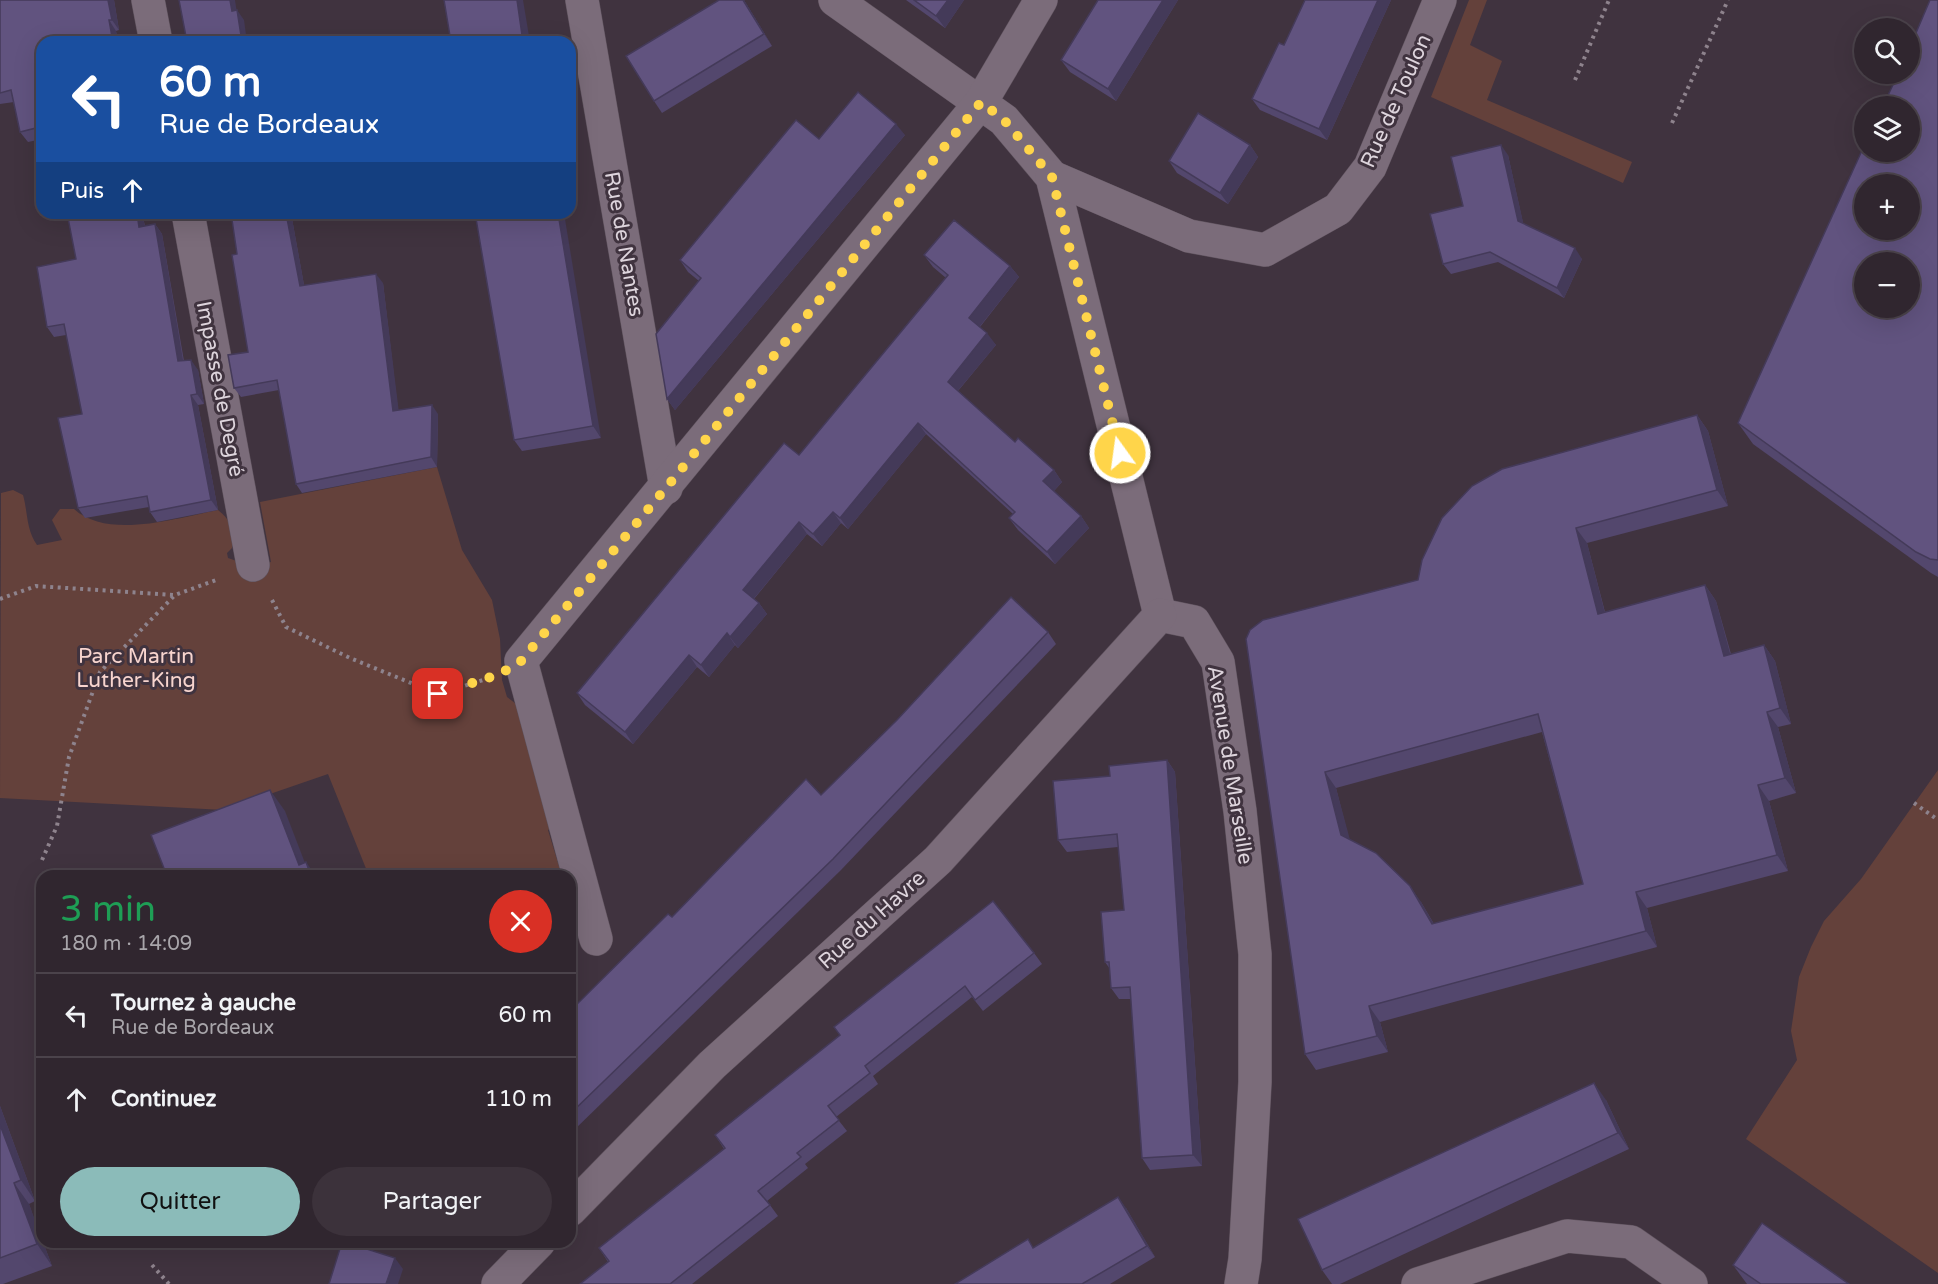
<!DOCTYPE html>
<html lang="fr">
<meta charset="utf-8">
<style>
body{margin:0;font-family:"Varela Round",sans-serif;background:#3c323b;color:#f1f3f6;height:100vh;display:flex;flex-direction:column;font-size:22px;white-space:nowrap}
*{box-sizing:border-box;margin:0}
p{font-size:20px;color:#a8a5aa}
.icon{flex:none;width:33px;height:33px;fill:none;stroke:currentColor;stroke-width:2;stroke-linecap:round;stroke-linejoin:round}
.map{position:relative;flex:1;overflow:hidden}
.side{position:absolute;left:36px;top:870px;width:540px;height:378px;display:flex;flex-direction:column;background:#30262f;border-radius:18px;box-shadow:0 6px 24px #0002,0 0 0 2px #4b434b}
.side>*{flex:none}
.banner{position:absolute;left:36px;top:36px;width:540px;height:183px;border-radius:18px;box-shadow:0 6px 24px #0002,0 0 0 2px #4b434b;background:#1a4fa0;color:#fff;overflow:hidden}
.buttons{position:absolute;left:1854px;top:18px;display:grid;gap:12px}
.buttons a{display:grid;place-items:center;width:66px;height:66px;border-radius:50%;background:#30262f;box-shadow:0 6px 24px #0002,0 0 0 2px #4b434b;font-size:30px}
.pin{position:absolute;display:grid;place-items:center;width:51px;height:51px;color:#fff;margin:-26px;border-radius:12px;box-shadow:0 3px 9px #0006}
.me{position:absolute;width:66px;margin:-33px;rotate:346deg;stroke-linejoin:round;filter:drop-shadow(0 0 4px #0008)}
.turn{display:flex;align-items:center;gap:21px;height:126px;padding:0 24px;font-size:27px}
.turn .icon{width:78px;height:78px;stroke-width:2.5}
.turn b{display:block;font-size:42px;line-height:51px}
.then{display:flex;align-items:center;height:57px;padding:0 24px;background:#0003;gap:12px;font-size:22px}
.round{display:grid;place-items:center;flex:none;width:63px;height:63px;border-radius:32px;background:#3c323b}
.head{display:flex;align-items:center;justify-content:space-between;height:102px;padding:0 24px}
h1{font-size:36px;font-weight:600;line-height:45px;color:#1e9e55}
.cta{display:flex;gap:12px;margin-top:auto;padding:12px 24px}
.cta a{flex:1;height:69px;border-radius:36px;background:#8bbbb9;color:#111;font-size:24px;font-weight:600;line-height:69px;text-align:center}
.cta a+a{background:#3c323b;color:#f1f3f6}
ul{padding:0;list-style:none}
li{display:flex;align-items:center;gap:18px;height:84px;padding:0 24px;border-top:2px solid #4b434b}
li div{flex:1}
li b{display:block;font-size:22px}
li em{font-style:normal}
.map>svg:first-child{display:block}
.green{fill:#64413b}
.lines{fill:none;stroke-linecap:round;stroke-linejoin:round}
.street-casing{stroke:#5e525d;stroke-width:34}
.path{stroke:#8e838d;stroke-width:4;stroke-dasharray:3 4.5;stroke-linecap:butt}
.street{stroke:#7b6c7a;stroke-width:33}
.wall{fill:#53476d;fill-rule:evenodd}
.shaded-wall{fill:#443a59}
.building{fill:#61537f;stroke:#443a59;stroke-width:1.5;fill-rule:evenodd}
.route{stroke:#ffd54a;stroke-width:10;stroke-dasharray:0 18}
.labels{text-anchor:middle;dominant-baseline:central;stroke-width:6;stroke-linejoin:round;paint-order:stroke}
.street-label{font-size:21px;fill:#ddd4dc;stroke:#40333f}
.park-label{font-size:21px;fill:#f7d4ce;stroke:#40333f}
</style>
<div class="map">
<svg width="1938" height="1284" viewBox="0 0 1938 1284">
<rect width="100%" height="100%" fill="#40333f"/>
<!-- green -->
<g class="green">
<path d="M1469,0H1487L1470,45L1502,61L1487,100L1632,162L1623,183L1431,97Z"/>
<path d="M437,467L462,550L492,600L500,639L502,680L507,697L520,707L556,824L548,830L562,876H369L328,774L224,810L0,798L1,493L13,490L23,495C28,513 26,529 37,545L62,540L52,520L60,509H74C108,540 177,518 218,510C233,522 233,530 232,548L227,553L228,558L251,566L271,562L260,502Z"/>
<path d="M1938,770V1273L1746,1139L1797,1060L1791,1031L1799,977L1811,947L1824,921L1861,879Z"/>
</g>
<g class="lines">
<!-- street casing -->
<g class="street-casing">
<g id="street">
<path d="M148,0L156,42"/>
<path d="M582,0L666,488"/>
<path d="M835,0L1004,120L1052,177L1160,615"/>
<path d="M1052,177L1189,236L1265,250L1338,209L1370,167L1440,0"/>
<path d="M188,213L253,565"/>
<path d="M1160,615L1194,622L1218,662L1240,811L1255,954V1082L1245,1259L1241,1284"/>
<path d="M596,939L521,661L981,102L1041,0"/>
<path d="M570,1210L712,1065L938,860L1160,615"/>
<path d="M498,1284L539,1242"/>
<path d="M1418,1284L1567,1236L1631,1242L1691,1284"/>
</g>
</g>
<!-- path -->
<g class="path">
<path d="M1575,80L1609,0"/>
<path d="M1672,123L1728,0"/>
<path d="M0,599L36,586L174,595"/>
<path d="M272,600L286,627L350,658L438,694L483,680"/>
<path d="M1914,803L1938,820"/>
<path d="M42,860L57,826L69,757L100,672L175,595L216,580"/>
<path d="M152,1265L169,1284"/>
</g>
<!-- street -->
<use href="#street" class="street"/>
</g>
<!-- wall -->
<g class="wall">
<path d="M0,0H114L119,30L116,31L118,42H42V139L28,142L20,132L14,102L0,104Z"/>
<path d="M719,0H744L772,46L662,113L654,101Z"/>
<path d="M906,0H964L945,28Z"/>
<path d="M1098,0H1178L1116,101L1070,72L1061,60Z"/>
<path d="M1305,0H1391L1327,140L1260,110L1252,99L1284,45Z"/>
<path d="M1938,0V577L1931,573L1753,444L1738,423Z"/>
<path d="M905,135L675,410L667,399L699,281L688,272L680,260L819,139Z"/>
<path d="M1250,145L1258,157L1228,204L1177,173L1169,161Z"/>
<path d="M1508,155L1523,223L1582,259L1564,298L1498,262L1451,274L1443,264L1463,206Z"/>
<path d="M67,213H142L145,226L155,224L162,234L184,361L198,370L204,404L198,405L218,510L157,522L150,512L149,507L85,518L78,508L82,414L66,335L54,337L47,327L76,259Z"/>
<path d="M231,213H291L304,285L383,283L398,410L438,414L437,467L302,493L296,484L279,390L241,397L234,388L248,352L237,254Z"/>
<path d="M475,213L601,438L522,451L514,440Z"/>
<path d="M924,255L1010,266L1019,277L980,327L996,345L958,391L1015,442L1054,470L1062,482L1054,491L1081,516L1089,528L1055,564L1018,530L1009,518L1013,514L926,434L848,529L841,523L822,546L807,534L754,599L759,603L767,614L738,648L735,645L709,677L697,667L633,744L585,705L577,693L799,455L946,278L933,267Z"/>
<path d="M1697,415L1708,431L1728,506L1587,543L1605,612L1705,585L1716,601L1731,654L1764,645L1775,661L1791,724L1778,727L1796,793L1769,801L1788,871L1647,908L1657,947L1380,1022L1388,1052L1316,1070L1305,1054L1246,639L1418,580ZM1542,732L1583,884L1434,924L1421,902L1349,839L1336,788Z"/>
<path d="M1048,632L1056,644L841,870L570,1134V1011L672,917L821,795Z"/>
<path d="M1167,760L1175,772L1202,1166L1150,1170L1142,1158L1131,999H1119L1111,988L1110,969L1105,962L1124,910L1118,847L1067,852L1058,840L1110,776Z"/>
<path d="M1034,953L1042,964L983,1011L972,997L873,1076L878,1084L836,1117L847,1131L805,1164L808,1168L767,1201L778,1216L692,1284H580L608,1262L599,1248L724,1149L715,1135L840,1035L834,1027Z"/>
<path d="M1606,1100L1629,1149L1340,1284H1332L1322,1270Z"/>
<path d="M0,1106L35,1201L29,1204L42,1242H43L52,1266L3,1284H0Z"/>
<path d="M1126,1208L1155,1257L1110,1284H955L1034,1248Z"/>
<path d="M1733,1265L1849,1284H1747Z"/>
</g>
<!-- shaded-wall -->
<g class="shaded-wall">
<path d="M108,0H114L119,30L112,20Z"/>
<path d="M230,0H235L238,20L232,11Z"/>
<path d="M517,0H523L530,42H523Z"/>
<path d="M743,0H744L772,46L764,34Z"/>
<path d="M948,0H964L945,28L936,16Z"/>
<path d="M1163,0H1178L1116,101L1108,89Z"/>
<path d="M1378,0H1391L1327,140L1319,129Z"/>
<path d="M237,10L244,20L247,42H242Z"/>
<path d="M109,20L116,31L118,42H113Z"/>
<path d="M896,124L905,135L675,410L667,399Z"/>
<path d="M1250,145L1258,157L1228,204L1220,193Z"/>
<path d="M1501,145L1508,155L1525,231L1518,221Z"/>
<path d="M137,213H142L147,237L139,227Z"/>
<path d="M286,213H291L306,296L300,286Z"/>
<path d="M558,213H564L601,438L593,426Z"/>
<path d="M155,224L162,234L185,372L178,361Z"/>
<path d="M1575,248L1582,259L1564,298L1557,288Z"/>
<path d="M1010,266L1019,277L977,330L969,318Z"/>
<path d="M376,274L383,283L400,421L393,411Z"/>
<path d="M987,333L996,345L956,393L948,382Z"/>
<path d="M191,360L198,370L204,404L197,394Z"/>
<path d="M191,395L198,405L218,510L211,500Z"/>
<path d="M432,405L438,414L437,467L431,457Z"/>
<path d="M1697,415L1708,431L1728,506L1717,490Z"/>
<path d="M918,423L926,434L848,529L840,518Z"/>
<path d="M1054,470L1062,482L1052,493L1043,481Z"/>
<path d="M833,512L841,523L822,546L813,534Z"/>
<path d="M1081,516L1089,528L1055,564L1047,552Z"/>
<path d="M799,522L807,534L751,602L743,590Z"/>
<path d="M1576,528L1587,543L1609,629L1598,614Z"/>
<path d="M1705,585L1716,601L1735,672L1724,656Z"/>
<path d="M759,603L767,614L738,648L730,637Z"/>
<path d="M727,633L735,645L709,677L701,665Z"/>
<path d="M1764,645L1775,661L1791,724L1780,708Z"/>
<path d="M689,655L697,667L633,744L625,732Z"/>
<path d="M1767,712L1778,727L1796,793L1785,778Z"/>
<path d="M1167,760L1175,772L1202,1166L1193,1155Z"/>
<path d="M1325,772L1336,788L1353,851L1341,835Z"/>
<path d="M1758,785L1769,801L1788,871L1777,855Z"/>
<path d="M270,790L285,811L310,876L299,865Z"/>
<path d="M306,862L316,876H311Z"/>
<path d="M1410,886L1421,902L1443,940L1432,924Z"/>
<path d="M1636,892L1647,908L1657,947L1646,931Z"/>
<path d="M1369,1006L1380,1022L1388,1052L1377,1036Z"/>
<path d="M1594,1083L1606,1100L1629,1149L1618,1133Z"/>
<path d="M0,1106L35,1201L21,1180L0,1125Z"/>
<path d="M14,1183L29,1204L42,1239V1242H43L52,1266L37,1244Z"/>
<path d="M1118,1197L1126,1208L1155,1257L1147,1246Z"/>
<path d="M395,1258L403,1269L398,1284H386Z"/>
</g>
<!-- building -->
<g class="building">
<path d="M0,0H108L112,20H109L113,42H42V139L40,127L20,132L11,90L0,93Z"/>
<path d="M179,0H230L232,11L237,10L242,42H187Z"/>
<path d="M444,0H517L523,42H451Z"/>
<path d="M719,0H743L764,34L654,101L626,56Z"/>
<path d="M914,0H948L936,16Z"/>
<path d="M1098,0H1163L1108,89L1061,60Z"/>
<path d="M1305,0H1378L1319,129L1252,99L1279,43L1284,45Z"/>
<path d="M1930,0H1938V560L1930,559L1916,552L1738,423L1864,146V152H1910V106H1883L1898,74H1910V47ZM1864,184H1910V230H1864ZM1864,262H1910V308H1864Z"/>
<path d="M858,92L896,124L667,399L656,334L701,278L680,260L796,120L819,139Z"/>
<path d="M1198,113L1250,145L1220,193L1169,161Z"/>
<path d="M1501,145L1518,221L1575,248L1557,288L1490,252L1443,264L1430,214L1463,206L1451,157Z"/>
<path d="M67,213H137L139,227L155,224L178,361L191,360L197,394L191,395L211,500L150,512L147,496L78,508L58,418L82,414L64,324L47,327L37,267L76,259Z"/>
<path d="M231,213H286L300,286L376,274L393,411L432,405L431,457L296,484L277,380L234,388L228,355L248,352L232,255L237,254Z"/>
<path d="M475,213H558L593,426L514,440Z"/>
<path d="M954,220L1010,266L969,318L987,333L948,382L1015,442L1018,438L1054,470L1043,481L1081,516L1047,552L1009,518L1015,512L918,423L840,518L833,512L813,534L799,522L743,590L759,603L730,637L727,633L701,665L689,655L625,732L577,693L784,443L799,455L948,275L924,255Z"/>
<path d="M1697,415L1717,490L1576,528L1598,614L1705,585L1724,656L1764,645L1780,708L1767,712L1785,778L1758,785L1777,855L1636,892L1646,931L1369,1006L1377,1036L1305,1054L1246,639L1250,630L1263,620L1418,580L1422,560L1442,518L1472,486L1502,469ZM1538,714L1583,884L1432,924L1410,886L1376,853L1341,835L1325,772Z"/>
<path d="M1011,597L1048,632L833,859L570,1114V1011L668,914L672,917L806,779L821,795L897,720Z"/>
<path d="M1167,760L1193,1155L1142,1158L1130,987L1111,988L1109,962H1105L1101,912L1124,910L1117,834L1058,840L1053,781L1110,776L1109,766Z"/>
<path d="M270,790L299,865L306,862L311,876H167L151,835Z"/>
<path d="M993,901L1034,953L975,1000L965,986L865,1066L870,1073L828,1106L839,1120L797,1153L801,1157L758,1191L770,1205L670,1284H580L609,1261L599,1248L725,1148L715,1135L840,1035L834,1027Z"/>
<path d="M1594,1083L1618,1133L1322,1270L1298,1219Z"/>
<path d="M0,1125L21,1180L14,1183L37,1244L0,1258Z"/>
<path d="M1118,1197L1147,1246L1082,1284H955L1028,1239L1033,1248Z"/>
<path d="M1762,1223L1849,1284H1761L1733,1265Z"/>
<path d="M342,1242H345L395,1258L386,1284H329Z"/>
</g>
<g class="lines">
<!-- route -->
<path class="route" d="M438,694L500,674L521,661L666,488L981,102L1004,120L1052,177L1120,453"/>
</g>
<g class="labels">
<!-- street labels -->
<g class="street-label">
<text transform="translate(1396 101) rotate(-66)">Rue de Toulon</text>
<text transform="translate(624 244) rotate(80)">Rue de Nantes</text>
<text transform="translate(220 389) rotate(79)">Impasse de Degré</text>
<text transform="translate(1230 765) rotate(81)">Avenue de Marseille</text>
<text transform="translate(872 920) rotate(-42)">Rue du Havre</text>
</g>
<!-- park labels -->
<g class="park-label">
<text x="136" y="656">Parc Martin<tspan x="136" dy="24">Luther-King</tspan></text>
</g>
</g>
</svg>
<div class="buttons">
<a><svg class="icon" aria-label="search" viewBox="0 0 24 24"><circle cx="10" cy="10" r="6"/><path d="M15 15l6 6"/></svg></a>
<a><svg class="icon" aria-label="layers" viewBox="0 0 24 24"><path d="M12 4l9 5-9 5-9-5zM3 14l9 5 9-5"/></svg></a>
<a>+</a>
<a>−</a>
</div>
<div class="pin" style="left:438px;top:694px;background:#d93025"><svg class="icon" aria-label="arrive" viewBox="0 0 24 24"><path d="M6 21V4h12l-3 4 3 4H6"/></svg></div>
<svg class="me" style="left:1120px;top:453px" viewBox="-20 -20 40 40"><circle r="17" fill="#ffd54a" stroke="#fff" stroke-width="3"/><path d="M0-11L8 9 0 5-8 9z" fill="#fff"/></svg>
<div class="banner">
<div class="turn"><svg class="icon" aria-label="left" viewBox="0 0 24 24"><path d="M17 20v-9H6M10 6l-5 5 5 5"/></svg><div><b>60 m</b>Rue de Bordeaux</div></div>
<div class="then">Puis<svg class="icon" aria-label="ahead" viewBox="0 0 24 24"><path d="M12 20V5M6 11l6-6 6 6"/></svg></div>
</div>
<section class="side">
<div class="head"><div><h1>3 min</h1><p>180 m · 14:09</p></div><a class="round" style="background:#d93025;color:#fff"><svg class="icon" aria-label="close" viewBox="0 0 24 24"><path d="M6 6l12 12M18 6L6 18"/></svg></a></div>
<ul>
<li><svg class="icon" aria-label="left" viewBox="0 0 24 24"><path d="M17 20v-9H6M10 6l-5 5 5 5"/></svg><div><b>Tournez à gauche</b><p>Rue de Bordeaux</p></div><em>60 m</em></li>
<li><svg class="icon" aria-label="ahead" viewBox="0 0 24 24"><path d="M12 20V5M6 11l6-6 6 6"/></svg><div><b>Continuez</b></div><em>110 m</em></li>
</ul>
<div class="cta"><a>Quitter</a><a>Partager</a></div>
</section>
</div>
